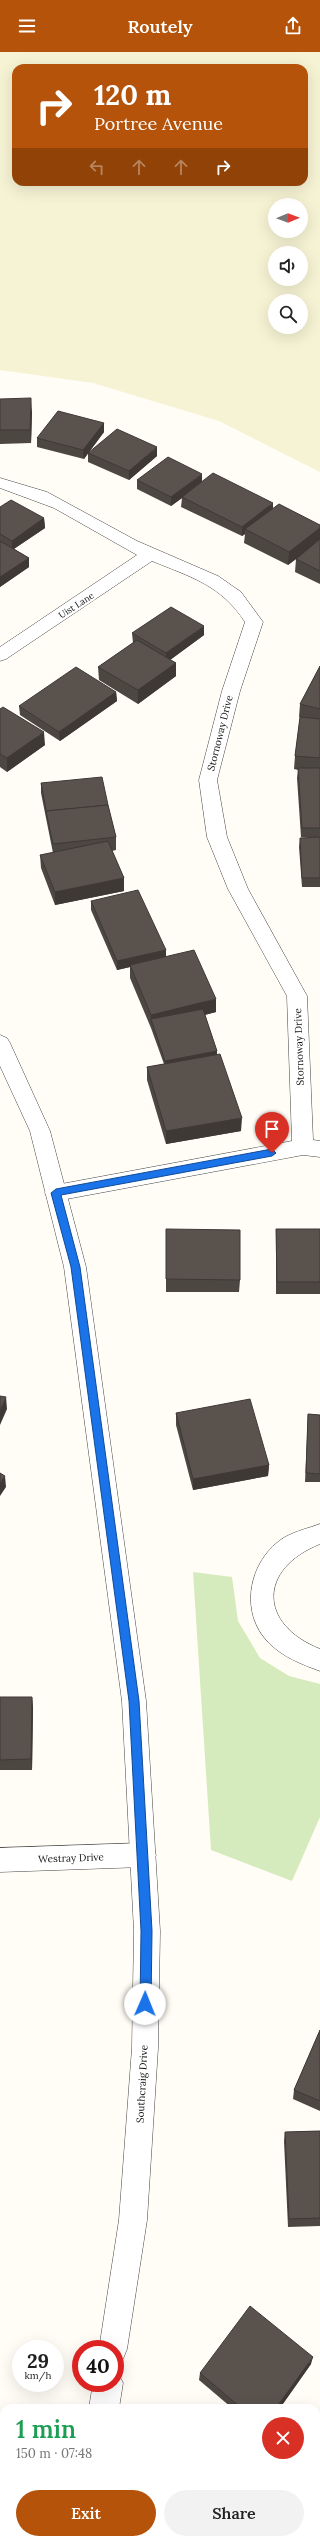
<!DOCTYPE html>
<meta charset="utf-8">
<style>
body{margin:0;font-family:Lora,serif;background:#f2f2f2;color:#222;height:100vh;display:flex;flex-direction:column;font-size:15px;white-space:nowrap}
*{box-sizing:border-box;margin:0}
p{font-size:13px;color:#767676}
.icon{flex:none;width:22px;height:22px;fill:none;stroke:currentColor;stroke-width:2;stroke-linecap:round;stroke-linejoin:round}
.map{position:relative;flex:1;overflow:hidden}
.sheet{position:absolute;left:0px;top:2352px;width:320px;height:140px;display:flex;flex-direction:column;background:#fff;border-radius:12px 12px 0 0;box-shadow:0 4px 16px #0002}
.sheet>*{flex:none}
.top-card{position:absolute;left:12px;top:12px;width:296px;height:122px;border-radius:12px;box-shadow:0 4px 16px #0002;background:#b45309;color:#fff;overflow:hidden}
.needle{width:26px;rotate:89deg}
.tools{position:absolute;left:268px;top:146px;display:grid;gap:8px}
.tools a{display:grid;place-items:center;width:40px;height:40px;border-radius:50%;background:#fff;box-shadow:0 4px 16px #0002;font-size:20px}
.speed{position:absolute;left:12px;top:2288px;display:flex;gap:8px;font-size:20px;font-weight:700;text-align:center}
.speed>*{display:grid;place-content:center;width:52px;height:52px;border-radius:50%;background:#fff;box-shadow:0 4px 16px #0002;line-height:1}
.speed small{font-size:10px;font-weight:400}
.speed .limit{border:6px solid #d22;background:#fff;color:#111}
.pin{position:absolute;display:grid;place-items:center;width:34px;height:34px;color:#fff;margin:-41px -17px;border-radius:50% 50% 50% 0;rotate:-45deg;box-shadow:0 0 4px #0007}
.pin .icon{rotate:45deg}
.me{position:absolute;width:44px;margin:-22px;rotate:1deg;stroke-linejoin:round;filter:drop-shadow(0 0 3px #0008)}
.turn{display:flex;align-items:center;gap:14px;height:84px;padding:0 16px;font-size:18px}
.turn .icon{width:52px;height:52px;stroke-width:2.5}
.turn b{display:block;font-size:28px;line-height:34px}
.lanes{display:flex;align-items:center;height:38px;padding:0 16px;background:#0003;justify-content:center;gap:20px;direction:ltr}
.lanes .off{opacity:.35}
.round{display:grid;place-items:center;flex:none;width:42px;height:42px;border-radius:21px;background:#f2f2f2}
.headline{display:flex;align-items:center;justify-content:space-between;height:68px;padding:0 16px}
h1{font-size:24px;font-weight:600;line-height:30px;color:#1e9e55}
.primary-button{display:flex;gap:8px;margin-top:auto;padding:8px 16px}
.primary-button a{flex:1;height:46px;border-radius:24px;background:#b45309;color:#fff;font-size:16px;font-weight:600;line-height:46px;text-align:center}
.primary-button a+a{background:#f2f2f2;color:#222}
header{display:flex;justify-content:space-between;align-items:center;height:52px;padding:0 16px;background:#b45309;color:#fff;font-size:18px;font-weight:600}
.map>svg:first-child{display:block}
.farmland{fill:#f6f3d4;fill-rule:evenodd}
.green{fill:#d5ebbd}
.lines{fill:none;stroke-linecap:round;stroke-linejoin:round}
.minor-casing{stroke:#444;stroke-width:1}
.tertiary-casing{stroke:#444;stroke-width:1}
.minor{fill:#fff;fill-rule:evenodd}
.tertiary{fill:#fff;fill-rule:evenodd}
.wall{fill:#4d4742}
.shaded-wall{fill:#3f3936}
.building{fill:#5a524d;stroke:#3f3936}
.route{fill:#1a73e8;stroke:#114b97}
.labels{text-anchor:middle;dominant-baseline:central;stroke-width:4;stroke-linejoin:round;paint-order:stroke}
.far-street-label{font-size:9px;fill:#111;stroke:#fff}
.street-label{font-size:10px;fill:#111;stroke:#fff}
</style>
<header><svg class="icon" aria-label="menu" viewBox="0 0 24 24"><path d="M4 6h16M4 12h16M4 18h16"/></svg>Routely<svg class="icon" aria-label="share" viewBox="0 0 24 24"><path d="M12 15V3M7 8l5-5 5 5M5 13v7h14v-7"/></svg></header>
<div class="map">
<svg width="320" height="2492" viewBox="0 0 320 2492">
<rect width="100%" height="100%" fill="#fffdf5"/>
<!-- farmland -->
<path class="farmland" d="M0,0H320V420L219,369L93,331L0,318ZM16,16H304V130H16ZM275,153H301V179H275ZM275,201H301V227H275ZM275,249H301V275H275Z"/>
<!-- green -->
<path class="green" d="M193,1520L232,1525L238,1569L260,1606L289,1624L320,1632V1765L292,1829L211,1798Z"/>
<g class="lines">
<!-- minor casing -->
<g class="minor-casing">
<g id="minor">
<path d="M0,426L47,440L137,489L218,524L241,540L263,570L240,639L217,728L227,785L248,837L307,944L313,1088L320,1089V1105L303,1103L56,1149L48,1147L45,1141L48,1135L56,1133L292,1089L287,944L228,837L207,785L199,728L222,639L245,570C221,533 191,525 152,509L6,607L0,609V595L137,503L54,456L0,436Z"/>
<path d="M320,1472V1492C258,1517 258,1572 320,1597V1619C301,1612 283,1605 269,1591C238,1560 249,1507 285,1485C296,1479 309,1476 320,1472Z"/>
<path d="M143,1791L152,1795L156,1803L152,1811L143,1815L0,1820V1796Z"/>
</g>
</g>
<!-- tertiary casing -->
<g class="tertiary-casing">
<g id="tertiary">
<path d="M0,983L7,986L10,991L50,1079L86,1215L146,1649L160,1879L158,1996L147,2168L127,2297L123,2307L115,2311V2297H99L119,2168L132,1996L134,1879L122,1649L64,1215L30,1079L0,1014Z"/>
<path d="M115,2319L118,2321L123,2331L119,2356H89L93,2331H115Z"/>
<rect x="68" y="2488" width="30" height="4"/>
</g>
</g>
<!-- minor -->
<use href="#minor" class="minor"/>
<!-- tertiary -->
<use href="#tertiary" class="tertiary"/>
</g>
<!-- wall -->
<g class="wall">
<path d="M0,347L32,360L31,391L0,392Z"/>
<path d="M104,371V380L89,400L157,404L129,428L88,410V401L84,407L37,395V386Z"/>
<path d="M137,428L202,430L273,457L320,473V532L295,520L296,507L288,513L244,491L245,482L242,484L181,455L182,446L171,454L137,437Z"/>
<path d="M0,455L44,466L45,476L14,497L29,506V515L0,535Z"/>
<path d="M132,581L204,583L170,608L176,611V624L138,652L99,628L98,615L133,591Z"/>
<path d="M320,614V785H301L297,726L298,718L294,717L295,704L300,665H299L300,652Z"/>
<path d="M116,640L117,649L60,689L20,663L19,654Z"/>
<path d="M0,657L45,693L7,720L0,715Z"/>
<path d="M41,731L108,753L116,785V798L112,799L124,826V839L55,853L41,816L40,803L53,801L41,741Z"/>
<path d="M320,785V835H302L299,795L300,786Z"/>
<path d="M91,849L166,898V904L216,960L205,963L241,1079L166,1092L147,1028V1015L164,1012L151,976L130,926V915L117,918L91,858Z"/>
<path d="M166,1177L240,1228L239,1240H166Z"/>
<rect x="276" y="1177" width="44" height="65"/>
<path d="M176,1361L269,1413L268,1424L193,1438L176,1373Z"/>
<path d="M308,1362L320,1363V1430H305Z"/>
<path d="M0,1645H32L33,1656L32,1718H0Z"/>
<path d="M320,1978V2059L293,2047L294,2038Z"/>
<path d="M320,2079V2174L288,2175L284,2089L285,2080Z"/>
<path d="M311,2312L280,2356H232L199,2328L200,2321Z"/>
<path d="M236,2488H316L320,2492H241Z"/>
</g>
<!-- shaded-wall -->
<g class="shaded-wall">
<path d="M31,346L32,360L31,391L30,378Z"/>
<path d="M104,371V380L84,407L83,398Z"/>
<path d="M157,395V404L129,428V419Z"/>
<path d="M202,422V431L182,445V446L171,454V445Z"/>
<path d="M273,451V460L245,477V482L242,484V475Z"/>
<path d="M44,466L45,476L12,498V489Z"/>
<path d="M320,476V489L288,513L289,500Z"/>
<path d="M29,506V515L0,535V525Z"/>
<path d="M204,574V583L166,611V601Z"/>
<path d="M176,611V624L138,652V638Z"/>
<path d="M116,640L117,649L60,689L59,680Z"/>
<path d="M44,680L45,693L7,720V706Z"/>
<path d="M124,826V839L55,853V840Z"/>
<path d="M166,898V907L130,913V915L117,918V909Z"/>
<path d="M216,947V960L154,975L151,967V963Z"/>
<path d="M217,999V1008L165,1018V1009Z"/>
<path d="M242,1066L241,1079L166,1092V1079Z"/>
<path d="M6,1345L7,1357L0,1373V1359Z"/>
<path d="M269,1413L268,1424L193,1438V1427Z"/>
<path d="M5,1424L6,1435L0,1444V1431Z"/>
<path d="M32,1645L33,1656L32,1718L31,1707Z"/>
<path d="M313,2305L311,2312L280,2356H276Z"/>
</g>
<!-- building -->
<g class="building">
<path d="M31,346L30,378H0V347Z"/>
<path d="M58,359L104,371L83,398L37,386Z"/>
<path d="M117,377L157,395L129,419L88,401Z"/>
<path d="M168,405L202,422L171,445L137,428Z"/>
<path d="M213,421L273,451L242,475L182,445Z"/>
<path d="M11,448L44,466L12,489L0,482V455Z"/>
<path d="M279,452L320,473V476L289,500L245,477Z"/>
<path d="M320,487V519L296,507Z"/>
<path d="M0,489L29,506L0,525Z"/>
<path d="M171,555L204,574L166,601L132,581Z"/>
<path d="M137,588L176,611L138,638L98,615Z"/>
<path d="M320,614V657L300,652Z"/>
<path d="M76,615L116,640L59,680L19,654Z"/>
<path d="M3,655L44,680L7,706L0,702V657Z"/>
<path d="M300,665L320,667V706L295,704Z"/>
<path d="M298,716H320V776H302Z"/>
<path d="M102,725L108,753L46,759L47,763L41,731Z"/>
<path d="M108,753L116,785L53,792L46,759Z"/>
<path d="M320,785V826H302L300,786Z"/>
<path d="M108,789L124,826L55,840L40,803Z"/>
<path d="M138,838L166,898L117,909L91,849Z"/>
<path d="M194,898L216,947L151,963L130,913Z"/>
<path d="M203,957L217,999L165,1009L151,967Z"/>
<path d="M220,1002L242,1066L166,1079L147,1015Z"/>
<path d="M166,1177L240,1178V1228L166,1227Z"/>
<path d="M276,1177H320V1230H277Z"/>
<path d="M0,1344L6,1345L0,1359Z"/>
<path d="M250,1347L269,1413L193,1427L176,1361Z"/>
<path d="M308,1362L320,1363V1422L306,1421Z"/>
<path d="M0,1421L5,1424L0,1431Z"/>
<path d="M0,1645H32L31,1707L0,1708Z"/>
<path d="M320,1978V2049L294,2038Z"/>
<path d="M320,2079V2166L289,2167L285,2080Z"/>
<path d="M250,2254L313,2305L276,2356H241L200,2321Z"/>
<path d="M316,2412L320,2415V2492H250L245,2488H316Z"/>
</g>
<!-- route -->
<path class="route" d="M272,1097L276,1101L272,1104L61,1143L80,1215L139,1649L152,1879L151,1952L145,1957L140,1952L141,1879L129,1649L71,1215L51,1141L56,1137Z"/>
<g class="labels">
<!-- far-street labels -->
<g class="far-street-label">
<text transform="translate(76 553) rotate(-33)">Uist Lane</text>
</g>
<!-- street labels -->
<g class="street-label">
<text transform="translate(220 681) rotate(-76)">Stornoway Drive</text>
<text transform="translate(299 995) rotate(-92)">Stornoway Drive</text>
<text transform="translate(71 1806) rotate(-2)">Westray Drive</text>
<text transform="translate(142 2032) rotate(-87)">Southcraig Drive</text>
</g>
</g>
</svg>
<div class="tools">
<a><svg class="needle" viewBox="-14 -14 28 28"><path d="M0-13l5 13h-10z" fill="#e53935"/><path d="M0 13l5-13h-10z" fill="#767676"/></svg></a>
<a><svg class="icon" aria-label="sound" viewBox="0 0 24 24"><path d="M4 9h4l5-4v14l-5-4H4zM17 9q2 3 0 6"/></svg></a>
<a><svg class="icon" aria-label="search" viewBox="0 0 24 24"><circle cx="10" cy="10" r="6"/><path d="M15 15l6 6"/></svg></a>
</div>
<div class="speed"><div>29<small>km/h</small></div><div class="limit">40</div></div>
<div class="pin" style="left:272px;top:1101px;background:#d93025"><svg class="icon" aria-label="arrive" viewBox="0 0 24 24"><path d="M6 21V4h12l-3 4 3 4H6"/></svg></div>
<svg class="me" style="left:145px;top:1952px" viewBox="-20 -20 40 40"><circle r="19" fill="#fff"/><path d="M0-13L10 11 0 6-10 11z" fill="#1a73e8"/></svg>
<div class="top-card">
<div class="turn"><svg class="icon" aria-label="right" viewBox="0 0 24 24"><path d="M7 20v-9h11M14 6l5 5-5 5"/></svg><div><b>120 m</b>Portree Avenue</div></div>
<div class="lanes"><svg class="icon off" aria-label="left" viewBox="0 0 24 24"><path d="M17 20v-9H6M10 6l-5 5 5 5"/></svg><svg class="icon off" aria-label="ahead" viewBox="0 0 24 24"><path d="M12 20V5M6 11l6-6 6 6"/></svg><svg class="icon off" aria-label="ahead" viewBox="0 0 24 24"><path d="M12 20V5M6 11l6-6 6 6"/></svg><svg class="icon" aria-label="right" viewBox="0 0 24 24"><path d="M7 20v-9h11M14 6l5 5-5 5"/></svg></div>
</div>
<section class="sheet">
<div class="headline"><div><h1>1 min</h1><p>150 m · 07:48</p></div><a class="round" style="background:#d93025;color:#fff"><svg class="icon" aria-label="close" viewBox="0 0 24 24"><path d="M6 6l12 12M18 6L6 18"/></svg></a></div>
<div class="primary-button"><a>Exit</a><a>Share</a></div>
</section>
</div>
